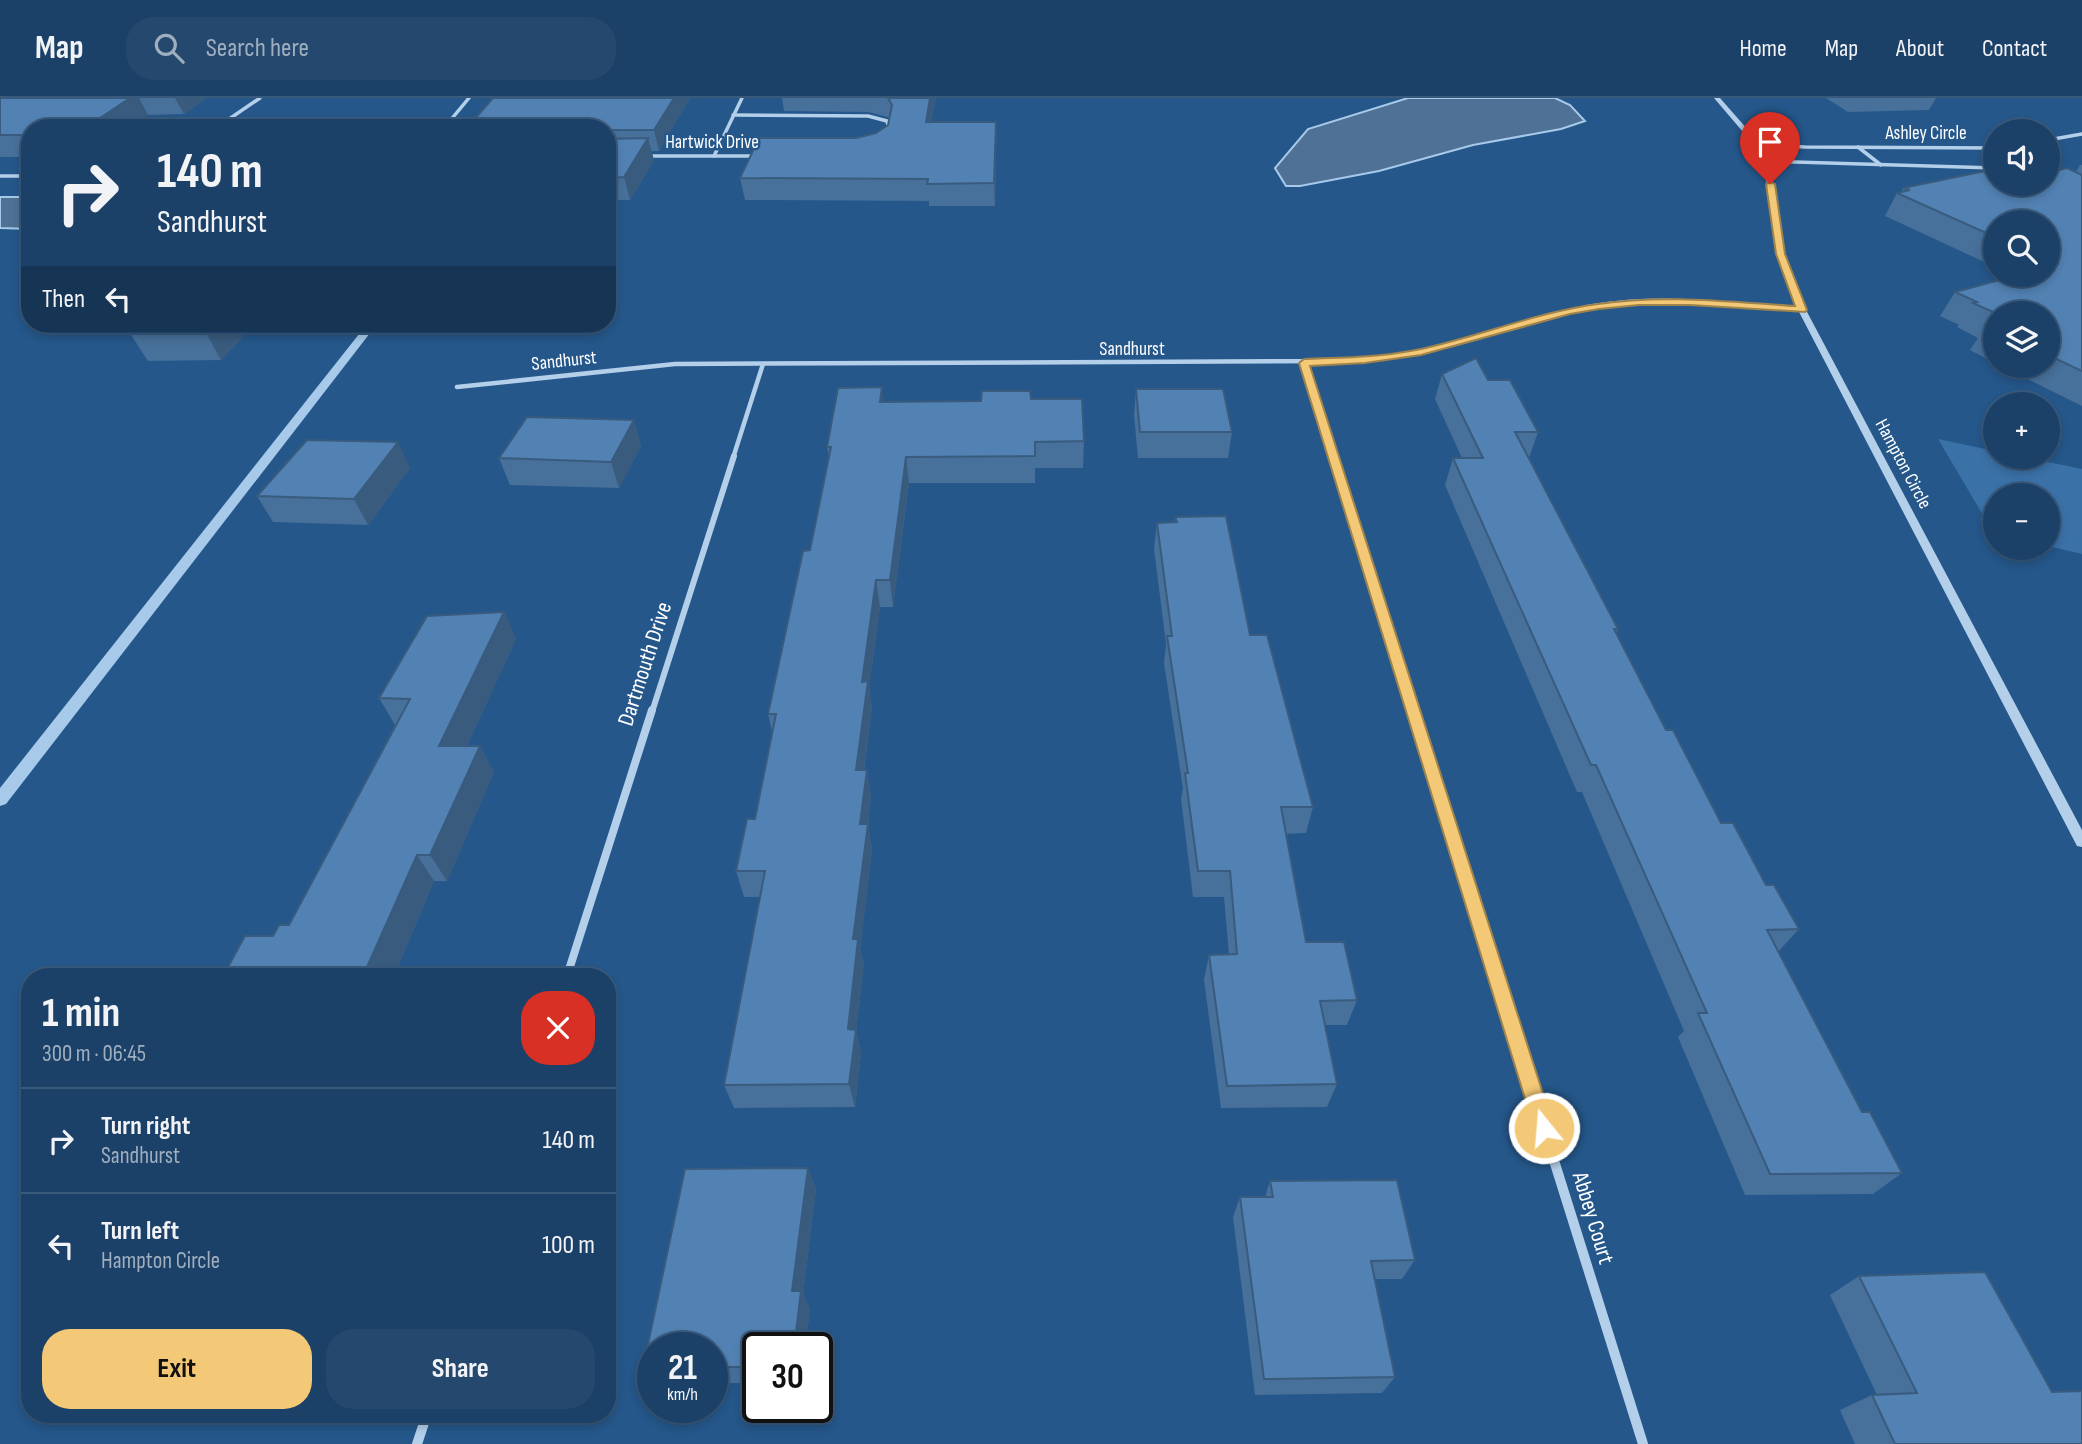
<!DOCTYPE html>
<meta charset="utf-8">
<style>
body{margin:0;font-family:"Sofia Sans Condensed",sans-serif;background:#25486e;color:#f1f3f6;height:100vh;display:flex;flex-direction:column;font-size:26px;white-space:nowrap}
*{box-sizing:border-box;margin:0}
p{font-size:23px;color:#a0afc0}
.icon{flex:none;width:38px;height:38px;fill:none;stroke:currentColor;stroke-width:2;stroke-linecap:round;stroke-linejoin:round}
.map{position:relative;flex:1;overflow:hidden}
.sheet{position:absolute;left:21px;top:870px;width:595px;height:455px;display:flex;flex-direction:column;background:#1c4168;border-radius:28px;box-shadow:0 4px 10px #0003,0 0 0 2px #3a5a7c}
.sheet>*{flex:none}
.top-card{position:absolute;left:21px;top:21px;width:595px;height:214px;border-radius:28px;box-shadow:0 4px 10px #0003,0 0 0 2px #3a5a7c;background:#1c4168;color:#f1f3f6;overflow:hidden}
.tools{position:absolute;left:1983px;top:21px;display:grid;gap:14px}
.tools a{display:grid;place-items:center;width:77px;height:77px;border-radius:50%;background:#1c4168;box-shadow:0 4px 10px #0003,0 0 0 2px #3a5a7c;font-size:35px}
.speed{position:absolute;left:637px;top:1234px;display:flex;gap:14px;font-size:35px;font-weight:700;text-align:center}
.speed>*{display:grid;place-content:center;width:91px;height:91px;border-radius:50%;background:#1c4168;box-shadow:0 4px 10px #0003,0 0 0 2px #3a5a7c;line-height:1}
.speed small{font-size:18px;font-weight:400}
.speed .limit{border:4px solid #111;border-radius:10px;background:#fff;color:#111}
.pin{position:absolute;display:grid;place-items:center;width:60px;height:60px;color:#fff;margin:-72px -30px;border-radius:50% 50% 50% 0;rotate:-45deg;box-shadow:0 0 7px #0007}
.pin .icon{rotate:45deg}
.me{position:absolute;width:77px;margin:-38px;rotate:343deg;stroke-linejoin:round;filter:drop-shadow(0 0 5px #0008)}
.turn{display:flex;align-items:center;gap:24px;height:147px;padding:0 21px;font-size:32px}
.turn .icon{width:91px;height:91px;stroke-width:2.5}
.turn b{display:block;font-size:49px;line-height:60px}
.then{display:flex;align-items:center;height:66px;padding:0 21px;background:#0003;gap:14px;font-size:26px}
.round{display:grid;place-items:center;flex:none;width:74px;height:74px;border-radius:28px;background:#25486e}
.headline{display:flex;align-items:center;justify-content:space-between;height:119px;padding:0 21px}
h1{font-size:42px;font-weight:700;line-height:52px}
.cta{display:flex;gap:14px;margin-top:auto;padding:14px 21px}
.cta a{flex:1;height:80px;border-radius:28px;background:#f3c977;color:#111;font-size:28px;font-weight:700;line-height:80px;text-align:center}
.cta a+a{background:#25486e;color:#f1f3f6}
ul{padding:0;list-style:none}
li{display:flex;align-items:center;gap:21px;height:105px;padding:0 21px;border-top:2px solid #3a5a7c}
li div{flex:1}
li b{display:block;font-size:26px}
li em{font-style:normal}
header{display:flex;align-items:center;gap:42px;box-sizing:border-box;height:98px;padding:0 35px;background:#1c4168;border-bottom:2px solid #3a5a7c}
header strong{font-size:33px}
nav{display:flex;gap:38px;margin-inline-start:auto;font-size:24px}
.search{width:490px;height:63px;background:#25486e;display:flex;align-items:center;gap:18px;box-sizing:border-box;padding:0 24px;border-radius:28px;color:#a0afc0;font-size:26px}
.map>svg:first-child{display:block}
.green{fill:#3a71a7}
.water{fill:#4f7195;stroke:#a7caea;stroke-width:2}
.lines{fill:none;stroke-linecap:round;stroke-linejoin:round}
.stream{fill:#a7caea;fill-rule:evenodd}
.minor-far4{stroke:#b3cfea;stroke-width:3.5}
.minor-far3{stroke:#b3cfea;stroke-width:4.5}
.minor-far2{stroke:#b3cfea;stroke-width:6}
.minor-far1{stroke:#b3cfea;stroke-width:8}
.minor{stroke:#b3cfea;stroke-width:10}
.tertiary{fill:#b3cfea;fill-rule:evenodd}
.wall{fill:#47709a}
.shaded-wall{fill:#395b7d}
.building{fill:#5282b3;stroke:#395b7d;stroke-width:2}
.route{fill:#f3c977;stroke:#9e834d;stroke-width:2}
.labels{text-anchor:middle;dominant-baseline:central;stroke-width:5;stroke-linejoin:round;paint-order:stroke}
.far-street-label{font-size:19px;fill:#fff;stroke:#25578a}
.street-label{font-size:23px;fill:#fff;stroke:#25578a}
</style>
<header>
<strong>Map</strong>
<div class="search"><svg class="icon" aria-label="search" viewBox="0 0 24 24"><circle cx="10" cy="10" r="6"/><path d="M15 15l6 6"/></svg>Search here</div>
<nav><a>Home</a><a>Map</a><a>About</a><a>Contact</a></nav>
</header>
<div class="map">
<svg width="2082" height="1346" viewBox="0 0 2082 1346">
<rect width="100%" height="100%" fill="#25578a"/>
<!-- green -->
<path class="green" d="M1938,341L1995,353V359H2023L2082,371V456L2048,448V397H1995L1993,434Z"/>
<!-- water -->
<g class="water">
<path d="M1408,0H1555L1570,7L1585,23L1561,31L1473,47L1379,73L1300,88H1286L1275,70L1308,31Z"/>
<path d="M0,99H30V131L0,130Z"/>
</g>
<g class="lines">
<!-- stream -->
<path class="stream" d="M367,226H377L6,706L0,708V690Z"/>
<!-- minor-far4 -->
<g class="minor-far4">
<path d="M733,17L868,18L887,23L890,34"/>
<path d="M216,30L260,0"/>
<path d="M444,30L469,0"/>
<path d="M2048,42L2082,36"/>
<path d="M1755,46L1805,49L1995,50"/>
<path d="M1858,49L1881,67"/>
<path d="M643,58H757"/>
<path d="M714,58L742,0"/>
<path d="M1763,63L1995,70"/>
<path d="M0,78H30"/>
</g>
<!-- minor-far3 -->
<g class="minor-far3">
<path d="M1304,265L1334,360"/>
<path d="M457,289L675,266L1333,263C1374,261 1415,256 1455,246C1501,234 1546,217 1594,208C1662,197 1734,206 1802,212"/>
<path d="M733,360L763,266"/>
</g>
<!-- minor-far2 -->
<g class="minor-far2">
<path d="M1333,358L1413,614"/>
<path d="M652,614L734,358"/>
</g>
<!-- minor-far1 -->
<g class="minor-far1">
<path d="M1413,612L1515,937"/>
<path d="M567,878L652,612"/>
</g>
<!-- minor -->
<g class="minor">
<path d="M1514,935L1643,1346"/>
<path d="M417,1346L427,1316"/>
</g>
<!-- tertiary -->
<path class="tertiary" d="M1714,0H1720L1748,32L1766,63L1773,86L1785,156L1806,212L2082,732V749L2077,748L1798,212L1777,156L1767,86L1760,63L1743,34Z"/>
</g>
<!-- wall -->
<g class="wall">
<path d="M0,0H206L184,16L148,17L129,30H30V59H0Z"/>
<path d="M493,0H690L659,53H651L654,62L630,102H607V30Z"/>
<path d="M782,0H936L931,24H996V45L995,108H929V103L745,102L740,80L856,40L876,35L888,27L889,21L888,19L868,14L784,13Z"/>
<path d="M1826,0H1936L1929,12L1848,14Z"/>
<path d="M2080,67H2082V308L2001,268H2048V215H1995V265L1970,252L1978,240L1957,229L1959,227L1940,218L1955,194L2014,178L2012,177H2048V124H1995V169L1885,118L1897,95H1901L1903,90L1995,86L2076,74Z"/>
<path d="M124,226H255L221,262L148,263Z"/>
<path d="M1442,276L1488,282L1538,334L1529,360L1618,531L1616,535L1666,632L1721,725L1799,831L1778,854L1862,1014L1902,1075L1873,1096L1745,1097L1678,939L1684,933L1582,694H1577L1445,387L1453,360H1462L1435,301Z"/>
<path d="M1136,291L1232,334L1228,360H1138L1134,317Z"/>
<path d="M1031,301L1084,343L1083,370H1035V385H909L893,509H880L869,589L872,610L864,672H867L871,698L868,726L872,752L860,851L864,866L856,933L861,955L855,1009L734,1010L724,987L760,799H744L736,773L755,721L772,634L768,616L810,452L829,359L827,349L883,304L981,303Z"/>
<path d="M634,322L641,348L619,390L510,387L499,360Z"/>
<path d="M410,370L368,427L273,424L257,398Z"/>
<path d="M1175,419L1250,537L1313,709L1306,735L1285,736L1306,844L1357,902L1347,927H1325L1337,986L1327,1009L1221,1010L1204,882L1209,857H1229L1224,799H1193L1181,701L1183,691L1164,565L1166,546L1154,451L1157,425L1175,424Z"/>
<path d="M504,514L516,541L467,648H480L494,674L447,783H434L394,878H223L273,838L289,827L395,627L379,600Z"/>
<path d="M808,1070L816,1091L803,1196L810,1211L805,1250H758V1285H712V1250H653V1279L643,1270L685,1071Z"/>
<path d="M1270,1083L1415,1162L1402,1181H1375L1395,1279L1382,1295L1255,1297L1233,1119L1240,1099H1265Z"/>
<path d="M1859,1178L2052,1294L2082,1346H1855L1840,1312L1872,1297H1877L1830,1197Z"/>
</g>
<!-- shaded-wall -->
<g class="shaded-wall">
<path d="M130,0H139L148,17L129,30H85Z"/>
<path d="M175,0H206L184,16Z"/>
<path d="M674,0H690L659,53L654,32Z"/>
<path d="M930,0H936L927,46L926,24Z"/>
<path d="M996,24V45L995,108L994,85Z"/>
<path d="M648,40L654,62L630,102L624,79Z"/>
<path d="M201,226H255L221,262Z"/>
<path d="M882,289L885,315L880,304Z"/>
<path d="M634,322L641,348L619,390L611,364Z"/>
<path d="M398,344L410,370L368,427L354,401Z"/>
<path d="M906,359L909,385L893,509L890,482Z"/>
<path d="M876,482L880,509L869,589L872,610L860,698L856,672L862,584Z"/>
<path d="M504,514L516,541L455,674L439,648Z"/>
<path d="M480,648L494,674L447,783L430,757Z"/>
<path d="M867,672L871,698L868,726L872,752L860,851L864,866L856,933L861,955L855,1009L849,986L848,931L860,726Z"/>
<path d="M417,757L434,783L394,878H363Z"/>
<path d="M808,1070L816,1091L803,1196L810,1211L805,1250H794L792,1193Z"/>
</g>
<!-- building -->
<g class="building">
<path d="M0,0H130L85,30H30V37H0Z"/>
<path d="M493,0H674L654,32H607V30H467Z"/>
<path d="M888,0H930L926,24H996L994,85L927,86L928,81L740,80L759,40H856L876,35L888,27L892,7Z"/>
<path d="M648,40L624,79L607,80V41Z"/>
<path d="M2067,70L2082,77V273L2048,257V215H1995L1973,205L1977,204L1955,194L2018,177H2048V169L2057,166L2048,162V124H1995V139L1897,95L1910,92L1903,90L1995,71V86H2048V75Z"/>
<path d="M1995,225V232L1986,227Z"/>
<path d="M1476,260L1488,282H1510L1538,334H1515L1618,531H1614L1666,632H1673L1721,725H1733L1766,787H1774L1799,831L1767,832L1862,1014H1870L1902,1075L1770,1076L1698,915H1707L1596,667H1591L1453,360H1483L1442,276Z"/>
<path d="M882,289L880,304L981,303L982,293H1030L1031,301H1082L1084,343L1035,344V358L906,359L890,482H876L862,584L868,583L856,672H867L860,726H868L853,841H858L848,931L856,932L849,986L724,987L765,773H736L747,721H755L776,616H768L803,453L810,452L831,349H827L838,290Z"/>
<path d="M1136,291H1223L1232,334H1140Z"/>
<path d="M527,319L634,322L611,364L499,360Z"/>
<path d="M307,342L398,344L354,401L257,398Z"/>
<path d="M1226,418L1250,537H1267L1313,709H1281L1306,844H1344L1357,902L1320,903L1337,986L1227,988L1209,857L1237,856L1230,773H1198L1185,675H1188L1167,538H1172L1157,425L1177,424L1175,419Z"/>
<path d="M504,514L439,648H480L430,757H417L363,878H223L245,838H273L279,827H289L410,601L379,600L427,518Z"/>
<path d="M808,1070L792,1193H801L794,1250H758V1269H712V1250H653V1269L643,1270L685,1071Z"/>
<path d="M1397,1082L1415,1162L1371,1163L1395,1279L1264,1281L1240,1099H1273L1270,1083Z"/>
<path d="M1985,1174L2052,1294L2082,1293V1346H1895L1872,1297L1917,1295L1859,1178Z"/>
</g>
<!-- route -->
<path class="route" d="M1770,84L1775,86L1785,156L1807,212L1805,214L1690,207H1639L1599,211L1570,216L1421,257L1365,265L1310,268L1554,1030L1551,1036L1544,1039L1537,1036L1534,1030L1299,265L1304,261C1343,260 1383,259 1421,251C1481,238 1537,214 1598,206C1663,196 1730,204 1795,208L1776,156L1766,86Z"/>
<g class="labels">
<!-- far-street labels -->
<g class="far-street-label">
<text x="1926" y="35">Ashley Circle</text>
<text x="712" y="44">Hartwick Drive</text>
<text x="1132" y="251">Sandhurst</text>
<text transform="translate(564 263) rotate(-6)">Sandhurst</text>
<text transform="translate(1903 366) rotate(62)">Hampton Circle</text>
</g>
<!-- street labels -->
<g class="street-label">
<text transform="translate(645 566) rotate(-72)">Dartmouth Drive</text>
<text transform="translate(1593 1120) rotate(73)">Abbey Court</text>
</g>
</g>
</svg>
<div class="tools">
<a><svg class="icon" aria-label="sound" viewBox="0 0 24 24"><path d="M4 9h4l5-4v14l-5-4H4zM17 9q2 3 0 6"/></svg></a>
<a><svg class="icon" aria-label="search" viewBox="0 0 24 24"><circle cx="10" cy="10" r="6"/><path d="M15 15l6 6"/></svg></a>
<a><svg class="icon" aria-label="layers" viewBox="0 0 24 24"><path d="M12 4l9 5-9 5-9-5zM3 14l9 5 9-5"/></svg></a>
<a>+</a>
<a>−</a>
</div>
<div class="speed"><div>21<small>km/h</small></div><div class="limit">30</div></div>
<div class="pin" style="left:1770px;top:86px;background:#d93025"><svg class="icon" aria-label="arrive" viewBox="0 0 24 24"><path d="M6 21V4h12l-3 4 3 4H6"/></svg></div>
<svg class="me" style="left:1544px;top:1030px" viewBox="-20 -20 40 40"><circle r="17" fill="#f3c977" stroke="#fff" stroke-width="3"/><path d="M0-11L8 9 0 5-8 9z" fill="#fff"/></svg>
<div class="top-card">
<div class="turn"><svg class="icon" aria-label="right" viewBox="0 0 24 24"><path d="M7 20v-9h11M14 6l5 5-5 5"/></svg><div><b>140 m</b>Sandhurst</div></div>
<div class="then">Then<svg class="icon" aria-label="left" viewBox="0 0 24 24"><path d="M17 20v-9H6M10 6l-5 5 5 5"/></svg></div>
</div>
<section class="sheet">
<div class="headline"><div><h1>1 min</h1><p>300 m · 06:45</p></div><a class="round" style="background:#d93025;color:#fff"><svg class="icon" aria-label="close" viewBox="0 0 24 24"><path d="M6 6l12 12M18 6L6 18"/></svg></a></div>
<ul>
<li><svg class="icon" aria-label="right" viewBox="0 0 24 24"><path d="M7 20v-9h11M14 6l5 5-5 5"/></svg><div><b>Turn right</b><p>Sandhurst</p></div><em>140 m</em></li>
<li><svg class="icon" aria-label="left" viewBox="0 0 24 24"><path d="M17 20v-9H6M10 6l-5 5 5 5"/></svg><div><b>Turn left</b><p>Hampton Circle</p></div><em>100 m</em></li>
</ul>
<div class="cta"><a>Exit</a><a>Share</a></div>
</section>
</div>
